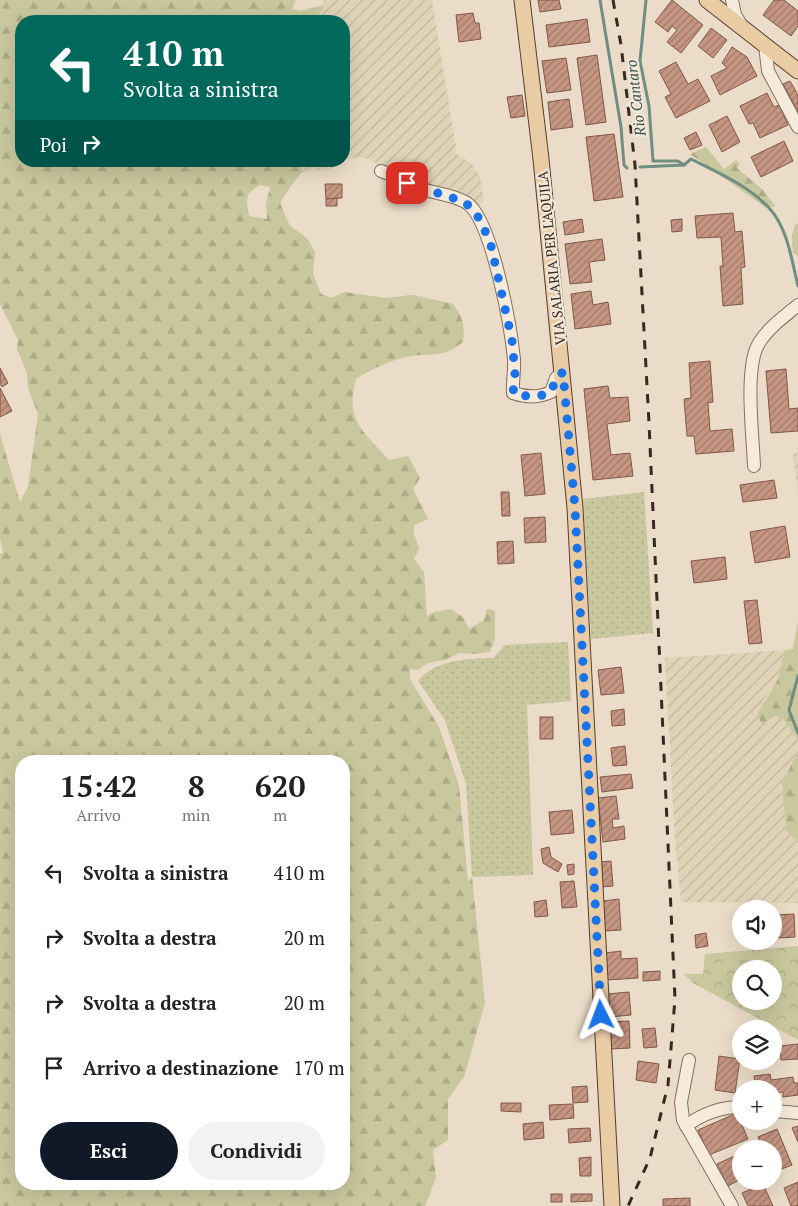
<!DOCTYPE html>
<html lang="it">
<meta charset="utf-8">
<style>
body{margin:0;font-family:"PT Serif",serif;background:#f2f2f2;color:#222;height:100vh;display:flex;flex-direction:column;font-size:19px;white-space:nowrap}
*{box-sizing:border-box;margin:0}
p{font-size:16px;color:#767676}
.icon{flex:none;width:28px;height:28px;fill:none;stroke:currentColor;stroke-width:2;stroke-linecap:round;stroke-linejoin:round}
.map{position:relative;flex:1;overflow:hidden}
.sheet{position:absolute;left:15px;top:755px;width:335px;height:435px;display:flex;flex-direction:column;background:#fff;border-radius:20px;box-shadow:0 5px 20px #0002}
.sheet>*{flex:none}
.guide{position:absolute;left:15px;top:15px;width:335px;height:152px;border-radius:20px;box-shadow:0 5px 20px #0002;background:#00695c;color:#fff;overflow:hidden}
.tools{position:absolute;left:732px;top:900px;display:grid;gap:10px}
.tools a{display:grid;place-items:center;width:50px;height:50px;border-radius:50%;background:#fff;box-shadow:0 5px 20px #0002;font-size:25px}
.pin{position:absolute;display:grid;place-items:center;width:42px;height:42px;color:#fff;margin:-21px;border-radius:10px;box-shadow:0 2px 8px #0006}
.me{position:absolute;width:55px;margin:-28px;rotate:357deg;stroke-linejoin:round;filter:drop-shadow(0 0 4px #0008)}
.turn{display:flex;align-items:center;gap:18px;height:105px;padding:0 25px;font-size:22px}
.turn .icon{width:65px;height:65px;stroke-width:2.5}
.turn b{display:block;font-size:35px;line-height:42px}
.then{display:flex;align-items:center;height:48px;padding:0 25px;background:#0003;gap:10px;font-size:19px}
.eta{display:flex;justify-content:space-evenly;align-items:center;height:85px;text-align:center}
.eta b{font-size:30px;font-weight:700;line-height:35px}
.action{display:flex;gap:10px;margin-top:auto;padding:10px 25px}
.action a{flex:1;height:58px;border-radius:30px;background:#111827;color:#fff;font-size:20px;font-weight:700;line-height:58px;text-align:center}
.action a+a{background:#f2f2f2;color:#222}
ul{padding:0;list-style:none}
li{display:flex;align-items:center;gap:15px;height:65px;padding:0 25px}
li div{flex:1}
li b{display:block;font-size:19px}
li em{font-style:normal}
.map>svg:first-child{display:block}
.farmland{fill:url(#farmland-furrows)}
.grass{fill:url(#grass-dots)}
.forest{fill:url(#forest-firs);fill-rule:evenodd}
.park{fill:url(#park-crowns);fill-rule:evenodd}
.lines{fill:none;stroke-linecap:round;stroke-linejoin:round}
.stream{stroke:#708d82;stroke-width:3}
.building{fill:url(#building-hatch);stroke:#825747}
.minor-casing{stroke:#856f5f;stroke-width:14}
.major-casing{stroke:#533e33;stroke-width:17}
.minor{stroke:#f6ebdb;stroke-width:12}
.major{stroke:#e9cba4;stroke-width:15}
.rail{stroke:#372921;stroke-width:3;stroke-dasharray:9 9;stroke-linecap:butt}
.route{stroke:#1a73e8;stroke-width:9;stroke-dasharray:0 16.2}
.labels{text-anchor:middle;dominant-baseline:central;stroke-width:4.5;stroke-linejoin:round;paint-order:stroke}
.street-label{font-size:14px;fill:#372921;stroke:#f3e7d7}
.water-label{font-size:15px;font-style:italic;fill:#32554e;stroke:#f3e7d7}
</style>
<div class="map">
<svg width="798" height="1206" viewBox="0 0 798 1206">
<defs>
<pattern id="farmland-furrows" width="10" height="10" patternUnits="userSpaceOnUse" patternTransform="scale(1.25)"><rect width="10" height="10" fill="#dfd4b7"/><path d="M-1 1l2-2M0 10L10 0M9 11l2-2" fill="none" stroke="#c0b69d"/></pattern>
<pattern id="grass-dots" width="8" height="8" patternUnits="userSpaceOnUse" patternTransform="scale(1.25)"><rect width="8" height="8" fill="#c8c79d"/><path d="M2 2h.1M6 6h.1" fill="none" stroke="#acab87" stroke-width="1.8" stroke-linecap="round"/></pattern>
<pattern id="forest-firs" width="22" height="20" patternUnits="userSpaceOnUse" patternTransform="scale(1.25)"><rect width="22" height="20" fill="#c8c79d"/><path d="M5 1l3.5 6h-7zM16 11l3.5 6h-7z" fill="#acab87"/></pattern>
<pattern id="park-crowns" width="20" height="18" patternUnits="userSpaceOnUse" patternTransform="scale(1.25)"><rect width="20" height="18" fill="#c8c79d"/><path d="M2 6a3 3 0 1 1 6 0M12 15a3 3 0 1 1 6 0" fill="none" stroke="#acab87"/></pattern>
<pattern id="building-hatch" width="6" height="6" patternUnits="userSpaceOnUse" patternTransform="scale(1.25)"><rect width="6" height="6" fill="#c59682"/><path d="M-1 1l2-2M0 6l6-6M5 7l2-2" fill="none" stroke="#a17a6a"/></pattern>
</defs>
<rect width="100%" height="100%" fill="#eadcc8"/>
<!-- farmland -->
<g class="farmland">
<path d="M324,0H432L457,154L472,164L480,177L484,201L477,207L398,176L369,159L358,157L344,160V21H307L319,17Z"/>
<path d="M302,161H342L326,172L319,170L302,172Z"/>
<path d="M798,453V492L793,454Z"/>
<path d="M785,650L778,679L763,701L775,716L783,718L798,741V752L782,783L786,831L798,842V903L681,902L675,842L665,658Z"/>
</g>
<!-- grass -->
<g class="grass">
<path d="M644,492L653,633L591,639L583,499Z"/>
<path d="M568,642L571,701L527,705L533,875L472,877L466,784L445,720L418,681C434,660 469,658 493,658L505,645Z"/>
</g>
<!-- forest -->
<g class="forest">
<path d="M0,0H296L292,9L301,11L324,5L318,17L306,21H21V161H302V172L290,187L280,203L290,226L307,238L315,252L313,274L321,294L331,298L344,292L386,298L413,295L453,304C463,317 465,326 463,342C443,358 434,353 411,356C392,359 372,369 356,379C344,420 364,432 389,460L408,456L420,478L413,489L428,519L414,525V533L419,549L414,559L424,572L427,616L434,612L451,609L463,617L469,629L484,620L487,609L495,611V639L490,652L474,654L459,653L445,660L428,663L418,670L410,669V679L439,727L459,785L468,881L472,877L485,1003L464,1077L448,1099V1140L433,1150L436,1178L425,1206H0V554L3,553L0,539V434L20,502L28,487L38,414L28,388L27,373L17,349L18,340L0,304ZM260,185L270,187L266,205L267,219L249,216C247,199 243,195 260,185ZM21,761H344V1184H21Z"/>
<path d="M706,147L724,169L736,160L740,164L737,168L763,190L775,206L766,208L690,154Z"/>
<path d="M798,223V256L793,253L792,235L795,225Z"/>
<path d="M798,621V741L783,718L775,716L761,724L758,713L778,679L785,650L793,649Z"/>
<path d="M798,752V842L786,831L782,783Z"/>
</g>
<!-- park -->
<path class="park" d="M798,946V1040L693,983L684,974H703L705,954ZM741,969H774V1001H741Z"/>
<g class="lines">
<!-- stream -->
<g class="stream">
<path d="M600,0L621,127L624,165L627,168"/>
<path d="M646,0L640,61L649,106L653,161H678L684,165L691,159C719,173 749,186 770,209C788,229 792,262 798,286"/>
<path d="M640,167L684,165"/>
<path d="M798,676L789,710L798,733"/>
</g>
</g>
<!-- building -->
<g class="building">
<path d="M538,0H559L561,9L540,12Z"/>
<path d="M672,0L703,25L681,53L667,42L677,30L672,26L668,32L655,22Z"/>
<path d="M774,0H784L798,11V26L791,36L763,15Z"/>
<path d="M473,13L475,23H479L481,39L459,42L456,15Z"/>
<path d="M587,19L590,42L549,47L546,25Z"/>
<path d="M711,28L727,40L713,58L698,46Z"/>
<path d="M732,47L747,57L757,76L720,95L711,76L727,68L722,63Z"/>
<path d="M597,55L606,122L586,125L577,58Z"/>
<path d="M566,58L571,90L547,93L542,61Z"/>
<path d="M676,62L688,84L698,79L710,101L676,118L665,97L671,94L659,71Z"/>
<path d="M790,81L798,95V112L783,84Z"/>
<path d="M767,93L774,107L779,105L788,125L760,138L753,123L749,124L740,106Z"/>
<path d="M522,95L525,116L511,118L507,97Z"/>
<path d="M569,99L573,127L551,130L548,102Z"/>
<path d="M727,116L740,142L722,152L709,125Z"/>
<path d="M696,132L702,145L690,150L684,138Z"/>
<path d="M614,134L623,197L594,201L586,137Z"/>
<path d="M784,141L793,161L761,177L751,157Z"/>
<path d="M325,184H342V198L326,199Z"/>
<path d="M337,198V206H326V199Z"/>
<path d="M733,213L735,232L742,231L745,267L741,268L743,304L723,306L720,266H723L721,237L697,238L695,216Z"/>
<path d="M582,219L584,232L565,235L563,222Z"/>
<path d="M682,219V231L672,232L671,220Z"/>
<path d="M602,239L605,260L589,262L592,282L570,284L565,244Z"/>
<path d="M591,291L593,305L608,302L611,324L575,329L571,294Z"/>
<path d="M710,361L713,402L708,403L710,431L732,429L734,451L696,454L694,436H687L684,399L691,398L689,363Z"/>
<path d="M0,368L8,383L2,387L0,383Z"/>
<path d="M786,369L789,409L798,408V431L771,433L766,371Z"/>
<path d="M608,386L610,398L628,397L630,421L607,424L611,455L630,453L633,476L593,480L584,389Z"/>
<path d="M0,388L12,411L0,417Z"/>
<path d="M541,453L545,494L525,496L521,455Z"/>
<path d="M774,480L777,498L743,502L740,485Z"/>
<path d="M501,492H509L510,516H502Z"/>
<path d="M545,517L546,542L525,543L524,518Z"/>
<path d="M785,526L790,557L755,563L750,532Z"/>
<path d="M513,541L514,563L498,564L497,542Z"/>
<path d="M725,557L727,579L694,583L691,561Z"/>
<path d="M757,600L762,643L749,644L744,601Z"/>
<path d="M621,667L624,693L601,695L598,670Z"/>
<path d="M624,709L625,725L612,726L611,711Z"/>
<rect x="540" y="717" width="13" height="22"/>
<path d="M625,746L627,765L613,766L611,748Z"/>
<path d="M631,774L633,788L602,792L600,777Z"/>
<path d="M616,796L619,819H612L613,828L624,826L625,839L603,842L598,798Z"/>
<path d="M572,810L574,833L551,835L549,812Z"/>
<path d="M549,847L551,857L562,864L558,872L543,863L541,849Z"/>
<path d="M611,861L613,886L602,887L600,862Z"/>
<path d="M574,864V874L568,875L567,865Z"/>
<path d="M574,881L577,907L562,908L560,882Z"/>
<path d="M619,899L621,930L605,931L603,901Z"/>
<path d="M546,900L548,916L535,917L534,902Z"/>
<path d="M794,914L795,937L778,938L777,915Z"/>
<path d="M706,933L708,946L696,948L695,935Z"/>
<path d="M621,951V959L637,958L638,978L607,980L605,953Z"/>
<path d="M660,971V980L643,981V972Z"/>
<path d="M629,992L631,1015L609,1017L607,994Z"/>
<path d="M629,1021L630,1048L610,1049L609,1022Z"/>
<path d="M655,1028L657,1047L644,1048L642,1029Z"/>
<path d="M798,1044V1059L781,1060L780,1046Z"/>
<path d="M719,1056L740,1059L735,1093L715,1090Z"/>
<path d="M638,1061L659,1064L656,1083L636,1080Z"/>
<path d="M770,1074L771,1080L793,1077L794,1083H798V1095L783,1097V1092L774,1093V1089H756L754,1076Z"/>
<path d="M587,1086L588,1102L573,1103L572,1087Z"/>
<path d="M501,1103H521V1112L501,1111Z"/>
<path d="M573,1104L574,1118L550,1120L549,1105Z"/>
<path d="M737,1113L748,1139L709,1155L698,1130Z"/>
<path d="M543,1122L544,1138L524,1140L523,1124Z"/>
<path d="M798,1126V1142L792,1128Z"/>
<path d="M590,1128L591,1141L569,1143L568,1129Z"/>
<path d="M777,1129L792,1165L774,1172V1149H763L758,1137Z"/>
<path d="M741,1153V1179L728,1186L717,1164Z"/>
<path d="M591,1157V1176H580L579,1158Z"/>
<path d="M798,1182V1206H791L784,1188Z"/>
<path d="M763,1184L773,1206H748L742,1193Z"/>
<rect x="551" y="1194" width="11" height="8"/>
<path d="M571,1194H592V1201L571,1202Z"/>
<path d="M690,1198V1206H663V1199Z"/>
</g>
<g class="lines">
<!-- minor casing -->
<g class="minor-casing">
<g id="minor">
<path d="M732,0L735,15L742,26"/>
<path d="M765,45L768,71L798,127"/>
<path d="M381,171C394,176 407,183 420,188C435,194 453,194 467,203C492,220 511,328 514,359C515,371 512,382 513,393C525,397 539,398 551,392L556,378L563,372"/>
<path d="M754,466C753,436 744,367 759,343C768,328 785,316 798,305"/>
<path d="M689,1060L681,1102L683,1120L732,1206"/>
<path d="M774,1111L798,1113"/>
<path d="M686,1126C702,1114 721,1107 741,1107"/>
</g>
</g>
<!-- major casing -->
<g class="major-casing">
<g id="major">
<path d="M522,0L541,159L575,508L612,1206"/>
<path d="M707,0L798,71"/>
</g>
</g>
<!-- minor -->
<use href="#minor" class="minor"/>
<!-- major -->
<use href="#major" class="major"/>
<!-- rail -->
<path class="rail" d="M613,0L621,45L635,165L649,423L675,999L668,1085L650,1158L628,1206"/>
</g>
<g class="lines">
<!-- route -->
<path class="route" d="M407,183L465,202L477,215L490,241L512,340L515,374L513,393C525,397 539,398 551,392L556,378L563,372L575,508L601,1015"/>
</g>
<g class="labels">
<!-- street labels -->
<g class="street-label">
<text transform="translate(551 258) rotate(-96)">VIA SALARIA PER L'AQUILA</text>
</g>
<!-- water labels -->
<g class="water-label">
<text transform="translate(635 98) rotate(-97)">Rio Cantaro</text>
</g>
</g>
</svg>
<div class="tools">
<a><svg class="icon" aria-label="sound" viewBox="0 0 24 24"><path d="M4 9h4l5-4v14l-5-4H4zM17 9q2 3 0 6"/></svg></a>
<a><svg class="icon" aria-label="search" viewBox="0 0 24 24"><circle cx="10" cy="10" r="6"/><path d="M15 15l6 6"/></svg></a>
<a><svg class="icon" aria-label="layers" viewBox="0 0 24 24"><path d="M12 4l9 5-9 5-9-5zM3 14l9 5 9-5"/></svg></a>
<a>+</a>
<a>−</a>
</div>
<div class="pin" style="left:407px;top:183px;background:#d93025"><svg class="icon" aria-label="arrive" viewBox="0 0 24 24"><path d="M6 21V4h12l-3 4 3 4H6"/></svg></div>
<svg class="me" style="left:601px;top:1015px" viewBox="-20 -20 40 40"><path d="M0-17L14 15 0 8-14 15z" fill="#1a73e8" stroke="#fff" stroke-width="4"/></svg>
<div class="guide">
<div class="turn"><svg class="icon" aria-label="left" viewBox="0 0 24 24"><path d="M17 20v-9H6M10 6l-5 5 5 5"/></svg><div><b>410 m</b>Svolta a sinistra</div></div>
<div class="then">Poi<svg class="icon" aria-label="right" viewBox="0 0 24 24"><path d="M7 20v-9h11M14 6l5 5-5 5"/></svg></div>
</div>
<section class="sheet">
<div class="eta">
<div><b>15:42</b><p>Arrivo</p></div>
<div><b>8</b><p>min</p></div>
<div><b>620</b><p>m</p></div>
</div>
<ul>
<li><svg class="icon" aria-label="left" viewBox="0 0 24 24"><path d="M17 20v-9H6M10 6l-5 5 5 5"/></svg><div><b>Svolta a sinistra</b></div><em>410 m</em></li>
<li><svg class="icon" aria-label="right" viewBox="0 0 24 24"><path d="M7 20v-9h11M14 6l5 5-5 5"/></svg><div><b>Svolta a destra</b></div><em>20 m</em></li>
<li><svg class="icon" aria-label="right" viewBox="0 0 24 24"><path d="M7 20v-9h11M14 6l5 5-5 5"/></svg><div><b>Svolta a destra</b></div><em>20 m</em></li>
<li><svg class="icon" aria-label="arrive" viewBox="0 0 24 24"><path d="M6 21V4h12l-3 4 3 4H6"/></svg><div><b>Arrivo a destinazione</b></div><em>170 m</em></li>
</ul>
<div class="action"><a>Esci</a><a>Condividi</a></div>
</section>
</div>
